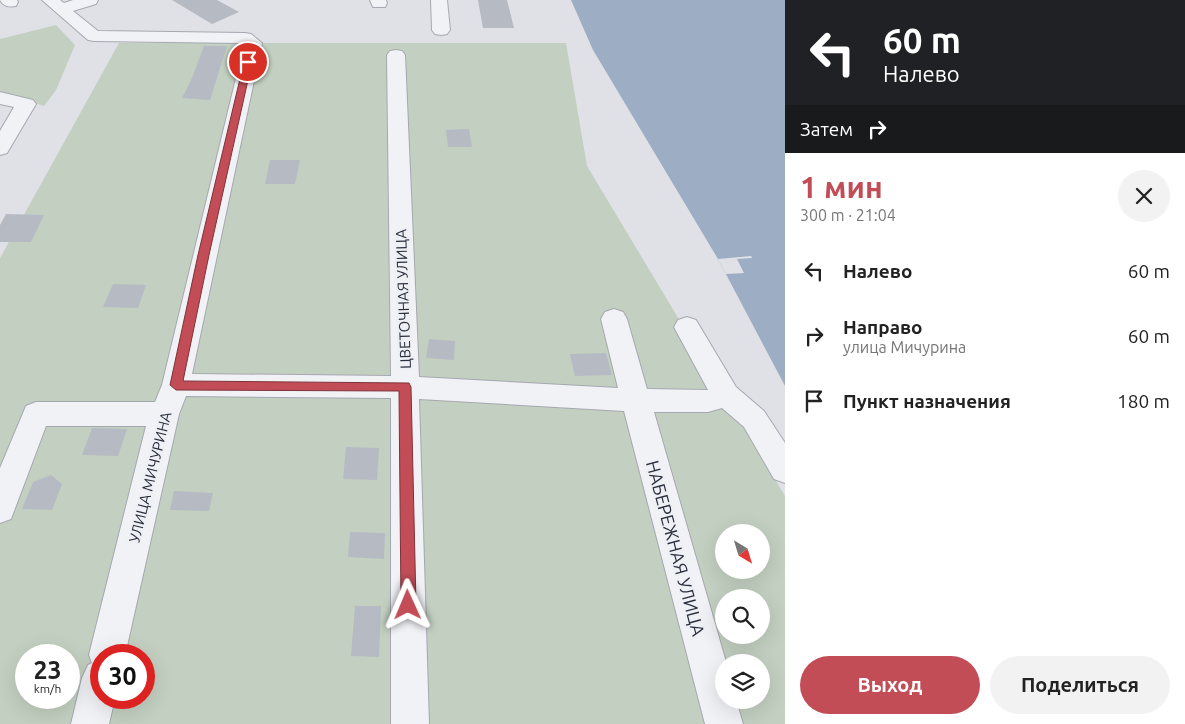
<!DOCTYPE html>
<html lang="ru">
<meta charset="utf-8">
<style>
body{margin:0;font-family:Ubuntu,sans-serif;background:#f2f2f2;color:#222;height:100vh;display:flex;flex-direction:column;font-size:19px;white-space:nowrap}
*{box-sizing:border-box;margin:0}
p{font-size:16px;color:#767676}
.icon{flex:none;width:28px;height:28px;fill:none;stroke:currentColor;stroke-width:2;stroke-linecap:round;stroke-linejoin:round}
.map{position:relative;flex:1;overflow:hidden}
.side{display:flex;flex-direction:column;background:#fff;width:400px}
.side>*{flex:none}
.hud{background:#202124;color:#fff;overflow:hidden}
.needle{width:32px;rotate:142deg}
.controls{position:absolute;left:715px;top:524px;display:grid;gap:10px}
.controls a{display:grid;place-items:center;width:55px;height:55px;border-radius:50%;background:#fff;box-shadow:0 5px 20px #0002;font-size:25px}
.speed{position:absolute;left:15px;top:644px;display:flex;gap:10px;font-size:25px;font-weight:700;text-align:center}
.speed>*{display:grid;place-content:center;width:65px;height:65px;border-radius:50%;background:#fff;box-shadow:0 5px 20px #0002;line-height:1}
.speed small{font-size:12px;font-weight:400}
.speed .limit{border:8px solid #d22;background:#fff;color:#111}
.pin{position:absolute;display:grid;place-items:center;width:42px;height:42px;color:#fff;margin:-21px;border:2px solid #fff;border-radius:50%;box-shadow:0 1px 5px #0007}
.me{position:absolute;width:55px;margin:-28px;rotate:359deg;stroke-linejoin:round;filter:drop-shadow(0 0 4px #0008)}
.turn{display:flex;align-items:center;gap:18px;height:105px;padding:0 15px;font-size:22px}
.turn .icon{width:65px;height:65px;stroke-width:2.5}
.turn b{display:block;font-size:35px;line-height:42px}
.then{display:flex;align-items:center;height:48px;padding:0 15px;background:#0003;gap:10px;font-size:19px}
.round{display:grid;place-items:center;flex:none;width:52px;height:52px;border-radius:26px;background:#f2f2f2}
.summary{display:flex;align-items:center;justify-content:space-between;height:85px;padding:0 15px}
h1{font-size:30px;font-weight:700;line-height:38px;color:#c24d57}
.button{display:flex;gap:10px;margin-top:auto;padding:10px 15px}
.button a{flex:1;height:58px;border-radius:30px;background:#c24d57;color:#fff;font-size:20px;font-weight:700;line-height:58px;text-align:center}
.button a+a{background:#f2f2f2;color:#222}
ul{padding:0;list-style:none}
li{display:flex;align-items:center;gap:15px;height:65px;padding:0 15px}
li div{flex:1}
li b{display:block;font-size:19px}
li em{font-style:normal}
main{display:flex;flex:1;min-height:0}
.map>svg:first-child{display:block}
.green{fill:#c3d0c1;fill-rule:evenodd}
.water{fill:#9dadc4}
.pier{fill:#dfe1e7}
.building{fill:#b6bac3}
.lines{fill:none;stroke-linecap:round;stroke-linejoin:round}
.minor-casing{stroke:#a5a8b0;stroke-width:2}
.minor{fill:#f1f2f6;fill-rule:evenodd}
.route{fill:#c24d57;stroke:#7e3239}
.labels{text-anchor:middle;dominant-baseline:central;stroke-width:5;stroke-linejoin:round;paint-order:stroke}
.street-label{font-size:15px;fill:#292f3c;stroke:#eef0f5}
.near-street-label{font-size:18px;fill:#292f3c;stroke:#eef0f5}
</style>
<main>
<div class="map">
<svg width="785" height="724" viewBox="0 0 785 724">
<rect width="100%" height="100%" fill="#dfe1e7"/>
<!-- green -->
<g class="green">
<path d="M56,25L75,45L56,90L44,106L0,92V39Z"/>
<path d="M119,43H566L587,166L785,496V724H0V258ZM724,532H761V570H724ZM724,598H761V635H724ZM26,655H69V698H26ZM101,655H144V698H101ZM724,662H761V700H724Z"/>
</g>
<!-- water -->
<path class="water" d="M571,0H785V386L718,259L593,50Z"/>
<!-- pier -->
<path class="pier" d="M751,256L752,258L737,259L744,273L726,274L718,259Z"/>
<!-- building -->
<g class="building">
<path d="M172,0H217L239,12L212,24Z"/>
<path d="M478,0H507L514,28H483Z"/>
<path d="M204,46H227L210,100L182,98L192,78Z"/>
<path d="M469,129L472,147H448L446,130Z"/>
<path d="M270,160H300L295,184H265Z"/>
<path d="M6,214L44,215L31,242H0V225Z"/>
<path d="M113,284L146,285L138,308L103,307Z"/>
<path d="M429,339L455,341L454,360L426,358Z"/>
<path d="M606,353L612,375L575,376L570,354Z"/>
<path d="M92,428L127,429L118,456L82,455Z"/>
<path d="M346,447L379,448L377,480L343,479Z"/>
<path d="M51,475L62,484L52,510L22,509L33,482Z"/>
<path d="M174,491L213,493L209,511L170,510Z"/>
<path d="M350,532L385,533L384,559L348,557Z"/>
<path d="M355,606H381L379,657L351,656Z"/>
</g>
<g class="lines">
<!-- minor casing -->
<g class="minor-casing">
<g id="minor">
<path d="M0,0H17L18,2L16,6C9,7 4,7 0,0Z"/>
<path d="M42,0H60L64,3L73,0H98L96,4L73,11L98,31L245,33L251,34L262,43L192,374L391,376L387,55L390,51L396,50L402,51L405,55L419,377L618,388L601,319L605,312L614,309L623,312L627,319L647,389L708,390L674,327L678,320L687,317L696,320L736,387L764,411L785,443V483L774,479L744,427L722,408L708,412H654L726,662H724V700H736L743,724H705L624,411L419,399L429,724H391V398L186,396L179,414L125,655H101V698H115L109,724H71L82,678L88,665L92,663L89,655L146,426H46L11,519L0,523V468L26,406L36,402H155L162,385L244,45L241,43L94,41L88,40Z"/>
<path d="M370,0H386L387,3L385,7H373Z"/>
<path d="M431,0H447L450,30L447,34L441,35L435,34L432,30Z"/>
<path d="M0,92L33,100L36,104L7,153L0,155V131L14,107L0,104Z"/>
</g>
</g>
<!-- minor -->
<use href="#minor" class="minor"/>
</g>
<!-- route -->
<path class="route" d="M248,60L252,62L209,255L183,381L409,383L411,387L416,605L413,610L408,612L403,610L401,605L399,391L176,390L170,385L198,255L244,62Z"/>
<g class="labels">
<!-- street labels -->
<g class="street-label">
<text transform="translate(403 299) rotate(-92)">ЦВЕТОЧНАЯ УЛИЦА</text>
<text transform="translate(150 477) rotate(-76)">УЛИЦА МИЧУРИНА</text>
</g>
<!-- near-street labels -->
<g class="near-street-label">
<text transform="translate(676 548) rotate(75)">НАБЕРЕЖНАЯ УЛИЦА</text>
</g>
</g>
</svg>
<div class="controls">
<a><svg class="needle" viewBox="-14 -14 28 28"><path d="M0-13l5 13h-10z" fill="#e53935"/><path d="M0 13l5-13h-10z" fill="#767676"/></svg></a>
<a><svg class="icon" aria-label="search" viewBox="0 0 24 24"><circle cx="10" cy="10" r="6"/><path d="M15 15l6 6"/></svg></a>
<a><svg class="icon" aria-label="layers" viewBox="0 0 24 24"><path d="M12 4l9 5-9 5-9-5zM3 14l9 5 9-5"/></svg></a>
</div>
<div class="speed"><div>23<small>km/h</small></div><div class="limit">30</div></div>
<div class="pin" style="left:248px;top:62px;background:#d93025"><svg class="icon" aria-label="arrive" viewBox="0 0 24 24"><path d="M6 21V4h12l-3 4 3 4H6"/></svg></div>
<svg class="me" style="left:408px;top:605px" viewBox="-20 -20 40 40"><path d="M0-17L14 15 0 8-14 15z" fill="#c24d57" stroke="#fff" stroke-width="4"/></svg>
</div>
<section class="side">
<div class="hud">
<div class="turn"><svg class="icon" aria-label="left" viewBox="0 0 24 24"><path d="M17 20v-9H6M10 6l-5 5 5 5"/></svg><div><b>60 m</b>Налево</div></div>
<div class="then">Затем<svg class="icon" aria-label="right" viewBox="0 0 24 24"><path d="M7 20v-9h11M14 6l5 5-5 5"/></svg></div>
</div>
<div class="summary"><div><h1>1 мин</h1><p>300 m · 21:04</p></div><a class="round"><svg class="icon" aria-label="close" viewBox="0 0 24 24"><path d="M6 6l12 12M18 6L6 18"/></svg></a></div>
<ul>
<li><svg class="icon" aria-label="left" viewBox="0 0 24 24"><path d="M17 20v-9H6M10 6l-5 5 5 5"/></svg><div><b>Налево</b></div><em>60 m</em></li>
<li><svg class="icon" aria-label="right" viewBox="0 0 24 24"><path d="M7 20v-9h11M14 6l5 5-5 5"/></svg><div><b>Направо</b><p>улица Мичурина</p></div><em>60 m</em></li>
<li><svg class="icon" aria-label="arrive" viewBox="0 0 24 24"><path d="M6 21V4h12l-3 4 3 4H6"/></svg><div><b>Пункт назначения</b></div><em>180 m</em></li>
</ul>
<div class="button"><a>Выход</a><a>Поделиться</a></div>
</section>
</main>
